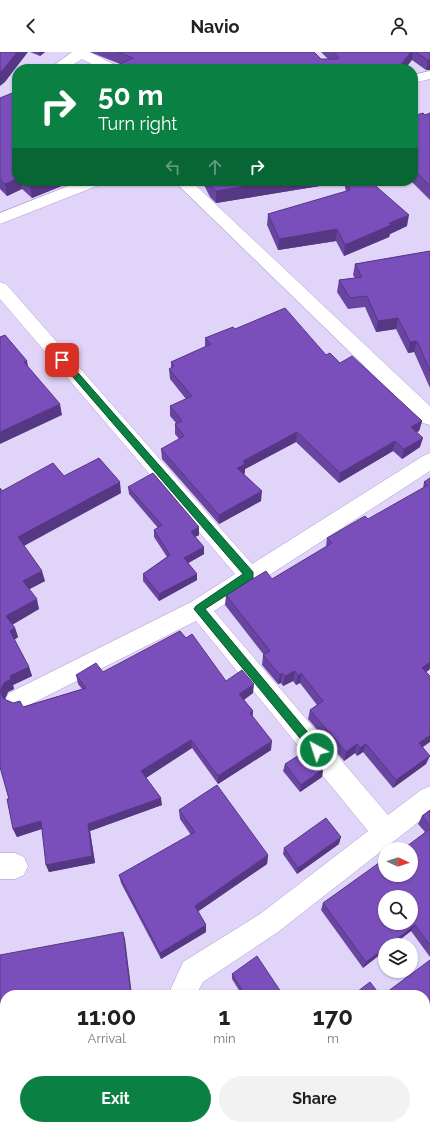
<!DOCTYPE html>
<style>
body{margin:0;font-family:Raleway,sans-serif;background:#f2f2f2;color:#202124;height:100vh;display:flex;flex-direction:column;font-size:15px;white-space:nowrap}
*{box-sizing:border-box;margin:0}
p{font-size:13px;color:#757577}
.icon{flex:none;width:22px;height:22px;fill:none;stroke:currentColor;stroke-width:2;stroke-linecap:round;stroke-linejoin:round}
.map{position:relative;flex:1;overflow:hidden}
.panel{position:absolute;left:0px;top:938px;width:430px;height:140px;display:flex;flex-direction:column;background:#fff;border-radius:16px 16px 0 0;box-shadow:0 1px 3px #0004}
.panel>*{flex:none}
.hud{position:absolute;left:12px;top:12px;width:406px;height:122px;border-radius:16px;box-shadow:0 1px 3px #0004;background:#0b8043;color:#fff;overflow:hidden}
.needle{width:26px;rotate:94deg}
.buttons{position:absolute;left:378px;top:790px;display:grid;gap:8px}
.buttons a{display:grid;place-items:center;width:40px;height:40px;border-radius:50%;background:#fff;box-shadow:0 1px 3px #0004;font-size:20px}
.pin{position:absolute;display:grid;place-items:center;width:34px;height:34px;color:#fff;margin:-17px;border-radius:8px;box-shadow:0 2px 6px #0006}
.me{position:absolute;width:44px;margin:-22px;rotate:320deg;stroke-linejoin:round;filter:drop-shadow(0 0 3px #0008)}
.turn{display:flex;align-items:center;gap:14px;height:84px;padding:0 20px;font-size:18px}
.turn .icon{width:52px;height:52px;stroke-width:2.5}
.turn b{display:block;font-size:28px;line-height:34px}
.lanes{display:flex;align-items:center;height:38px;padding:0 20px;background:#0003;justify-content:center;gap:20px;direction:ltr}
.lanes .off{opacity:.35}
.eta{display:flex;justify-content:space-evenly;align-items:center;height:68px;text-align:center}
.eta b{font-size:24px;font-weight:700;line-height:28px}
.primary-button{display:flex;gap:8px;margin-top:auto;padding:8px 20px}
.primary-button a{flex:1;height:46px;border-radius:24px;background:#0b8043;color:#fff;font-size:16px;font-weight:700;line-height:46px;text-align:center}
.primary-button a+a{background:#f2f2f2;color:#202124}
header{display:flex;justify-content:space-between;align-items:center;height:52px;padding:0 20px;background:#fff;font-size:18px;font-weight:700}
.map>svg:first-child{display:block}
.lines{fill:none;stroke-linecap:round;stroke-linejoin:round}
.street-casing{stroke:#ae9ad3;stroke-width:1}
.street{fill:#fff;fill-rule:evenodd}
.wall{fill:#6a44a1}
.shaded-wall{fill:#563783}
.building{fill:#7b4fbb;stroke:#563783;fill-rule:evenodd}
.route{fill:#0b8043;stroke:#07532c}
</style>
<header><svg class="icon" aria-label="back" viewBox="0 0 24 24"><path d="M15 5l-7 7 7 7"/></svg>Navio<svg class="icon" aria-label="person" viewBox="0 0 24 24"><circle cx="12" cy="8" r="4"/><path d="M4 21q1-7 8-7t8 7"/></svg></header>
<div class="map">
<svg width="430" height="1078" viewBox="0 0 430 1078">
<rect width="100%" height="100%" fill="#e0d5f9"/>
<g class="lines">
<!-- street casing -->
<g class="street-casing">
<g id="street">
<path d="M72,0H90L117,14L119,17H101L82,7L66,17H49Z"/>
<path d="M430,19V27L413,31V23Z"/>
<path d="M81,129H104L102,132L0,172V161Z"/>
<path d="M174,129H191L430,354V373L423,371Z"/>
<path d="M0,230L6,232L252,512L423,404L430,401V419L214,559L388,763L421,738L430,734V761L278,880L203,930L196,943H168L183,910L260,862L368,779L196,569L25,655L17,659L9,655L5,648L9,641L191,550L235,522L0,247Z"/>
<path d="M0,801H15L24,805L28,814L24,823L15,827H0Z"/>
<path d="M176,1073H255L257,1078H226L225,1075L224,1078H174Z"/>
</g>
</g>
<!-- street -->
<use href="#street" class="street"/>
</g>
<!-- wall -->
<g class="wall">
<path d="M30,0H45L40,4Z"/>
<path d="M90,0H314L321,7H328L321,0H430V18H426L412,8L120,12Z"/>
<path d="M0,46L17,129H74L32,146L22,137L7,144L0,137Z"/>
<path d="M430,61V148L411,129H413V64L425,63Z"/>
<path d="M202,129H374L371,130L407,174L390,182L389,185L344,204L336,189L278,198L267,173L268,162L346,140L344,130L216,151L210,145Z"/>
<path d="M430,199V336L414,300L408,301L396,277L376,280L365,255L348,257L337,240L339,228L355,226L353,223L355,212Z"/>
<path d="M235,277L326,303L340,311L422,369L419,379L416,380L420,395L402,407L393,399L339,431L296,390L245,417V421L244,422L261,449L219,472L162,407L161,397L179,387L175,382V372L176,371L170,364V354L186,347L170,327L169,317L171,316V310L205,295V286Z"/>
<path d="M64,424L121,441L24,494L45,529L29,537L39,557L12,573L15,576L18,585L14,588L29,615L32,624L13,633L14,637L8,640L5,647L13,651L23,655L82,637L78,632L76,623L103,620L186,586L226,629L253,641L244,648L253,659L252,664L271,698L218,732L192,696L146,725L162,753L90,779L95,811L49,820L46,813L42,777L17,785L13,777L9,747L0,715L2,439Z"/>
<path d="M430,426V617L426,620L423,695L426,712L393,736L363,700L357,704L355,701L344,709L308,667L310,658L317,653L300,631L296,633L293,629L283,634L281,631L278,632L262,613L263,603H264L225,553L226,543L272,527L326,495L327,486L368,467L423,436L424,430Z"/>
<path d="M128,435L199,475V483L195,485L204,502L188,511L197,528L159,549L143,529V522L167,505L154,485V478L158,476L129,442Z"/>
<path d="M285,712L323,717L322,725L300,740L283,719Z"/>
<path d="M179,758L268,803L267,812L198,859L206,880L161,907L121,831L119,823L191,783L180,767Z"/>
<path d="M430,758V905L411,879L393,893H385L363,916L321,858L323,851L385,823L425,780L418,772L422,764Z"/>
<path d="M339,792L297,822L283,802L284,796Z"/>
<path d="M232,922L283,943H242L232,927Z"/>
<path d="M387,1073H425L427,1078H390Z"/>
</g>
<!-- shaded-wall -->
<g class="shaded-wall">
<path d="M17,0H28L5,30L0,34V20Z"/>
<path d="M39,0H45L40,4Z"/>
<path d="M411,0H413L412,8L405,17H395Z"/>
<path d="M428,8H430V18H426Z"/>
<path d="M17,127V129H21L22,137L7,144L5,132Z"/>
<path d="M44,129H74L32,146L30,135Z"/>
<path d="M279,129H344V130L216,151V139Z"/>
<path d="M409,163L407,174L390,182L389,185L344,204L345,193L389,171Z"/>
<path d="M337,177L336,189L278,198L279,187Z"/>
<path d="M398,266L396,277L376,280L378,269Z"/>
<path d="M417,289L414,300L408,301L410,290Z"/>
<path d="M27,309L29,320L24,310Z"/>
<path d="M60,352L62,363L0,392V380Z"/>
<path d="M422,369L419,379L408,385L411,375Z"/>
<path d="M297,380L296,390L245,417V421L237,426V416L243,409Z"/>
<path d="M423,386L420,395L402,407L404,397Z"/>
<path d="M395,389L393,399L339,431L340,421Z"/>
<path d="M120,430L121,441L21,495L18,485Z"/>
<path d="M262,439L261,449L219,472V463Z"/>
<path d="M199,475V483L191,487V480Z"/>
<path d="M204,495V502L185,513L184,506Z"/>
<path d="M42,519L45,529L26,539L23,529Z"/>
<path d="M197,522V528L159,549V542Z"/>
<path d="M37,547L39,557L10,574L6,564Z"/>
<path d="M15,576L18,585L13,589L10,579Z"/>
<path d="M430,610V617L419,626L422,616Z"/>
<path d="M29,615L32,624L13,633L14,637L8,640L4,649L0,640L4,631L10,624Z"/>
<path d="M295,619L293,629L283,634L285,624Z"/>
<path d="M282,621L281,631L278,632L280,623Z"/>
<path d="M301,621L300,631L296,633L298,624Z"/>
<path d="M254,632L253,641L239,651V642Z"/>
<path d="M253,659L252,668L250,661Z"/>
<path d="M430,683V690L416,700L419,691Z"/>
<path d="M191,688L192,696L143,728L141,719Z"/>
<path d="M272,689L271,698L218,732V724Z"/>
<path d="M357,692L355,701L344,709L346,700Z"/>
<path d="M366,692L363,700L357,704L360,696Z"/>
<path d="M430,704L426,712L393,736L396,728Z"/>
<path d="M323,717L322,725L300,740L301,733Z"/>
<path d="M161,746L162,753L90,779L95,811L49,820L46,813L88,772Z"/>
<path d="M41,769L44,776L17,785L13,777Z"/>
<path d="M341,785L339,792L297,822L298,816Z"/>
<path d="M268,803L267,812L196,861L195,854Z"/>
<path d="M206,873V880L161,907L160,901Z"/>
<path d="M415,873L411,879L393,893H389Z"/>
<path d="M123,880L125,887L132,943H131Z"/>
<path d="M385,896V899L363,916L366,910Z"/>
<path d="M5,1060V1064L0,1066V1062Z"/>
</g>
<!-- building -->
<g class="building">
<path d="M0,0H17L3,18L0,20Z"/>
<path d="M118,0H314L321,7H337L339,6L333,0H411L398,16L395,17H109L133,6Z"/>
<path d="M415,0H430V8H428Z"/>
<path d="M17,39V127L5,132L0,128V46Z"/>
<path d="M423,61L425,63L430,61V134L413,117V64Z"/>
<path d="M24,129H44L30,135Z"/>
<path d="M208,129H279L216,139L210,133Z"/>
<path d="M348,129H370L409,163L389,171L391,173L345,193L337,177L279,187L268,162L350,138Z"/>
<path d="M430,199V319L417,289L410,290L398,266L378,269L367,244L350,246L339,228L362,225L355,212Z"/>
<path d="M285,256L326,303L330,301L340,311L352,304L422,369L411,375L423,386L404,397L395,389L340,421L297,380L243,409L245,412L237,416L262,439L219,463L161,397L184,384L175,372L182,369L170,354L192,344L169,317L174,314L171,310L211,292L205,286L233,275L235,277Z"/>
<path d="M5,283L27,309L24,310L60,352L0,380V285Z"/>
<path d="M99,406L120,430L18,485L42,519L23,529L37,547L6,564L15,576L10,579L29,615L10,624L11,627L4,631L0,640L4,647L13,651L20,649L23,655L86,636L76,623L96,611L103,620L180,579L186,586L192,582L226,629L242,618L254,632L239,642L253,659L250,661L272,689L218,724L191,688L141,719L161,746L88,772L92,804L46,813L41,769L13,777L7,747H9L0,715V436L2,439L53,411L64,424Z"/>
<path d="M153,421L199,475L191,480L204,495L184,506L197,522L159,542L143,522L170,503L154,478L162,473L128,435Z"/>
<path d="M430,426V610L422,616L430,624V683L419,691L430,704L396,728L366,692L360,696L357,692L346,700L310,658L323,649L301,621L298,624L295,619L285,624L282,621L280,623L263,603L270,599L226,543L266,519L272,527L332,491L327,486L365,464L368,467L428,433L424,430Z"/>
<path d="M307,698L323,717L301,733L285,712Z"/>
<path d="M217,733L268,803L195,854L206,873L160,901L119,823L195,780L179,758Z"/>
<path d="M430,758V774L422,764Z"/>
<path d="M326,766L341,785L298,816L284,796Z"/>
<path d="M430,777V893L415,873L389,893H385V896L366,910L323,851L383,808L385,810V823H411V797H403ZM385,845H411V871H385Z"/>
<path d="M123,880L131,943H5V1060L0,1062V903Z"/>
<path d="M257,904L283,943H245L232,922Z"/>
<path d="M430,908V1075L427,1078H395L392,1073H425V943H383Z"/>
<path d="M370,930L380,943H353Z"/>
</g>
<!-- route -->
<path class="route" d="M62,305L65,306L253,520V526L205,557L320,695L322,698L320,702H313L194,557L196,554L243,522L60,310V306Z"/>
</svg>
<div class="buttons">
<a><svg class="needle" viewBox="-14 -14 28 28"><path d="M0-13l5 13h-10z" fill="#e53935"/><path d="M0 13l5-13h-10z" fill="#757577"/></svg></a>
<a><svg class="icon" aria-label="search" viewBox="0 0 24 24"><circle cx="10" cy="10" r="6"/><path d="M15 15l6 6"/></svg></a>
<a><svg class="icon" aria-label="layers" viewBox="0 0 24 24"><path d="M12 4l9 5-9 5-9-5zM3 14l9 5 9-5"/></svg></a>
</div>
<div class="pin" style="left:62px;top:308px;background:#d93025"><svg class="icon" aria-label="arrive" viewBox="0 0 24 24"><path d="M6 21V4h12l-3 4 3 4H6"/></svg></div>
<svg class="me" style="left:317px;top:698px" viewBox="-20 -20 40 40"><circle r="17" fill="#0b8043" stroke="#fff" stroke-width="3"/><path d="M0-11L8 9 0 5-8 9z" fill="#fff"/></svg>
<div class="hud">
<div class="turn"><svg class="icon" aria-label="right" viewBox="0 0 24 24"><path d="M7 20v-9h11M14 6l5 5-5 5"/></svg><div><b>50 m</b>Turn right</div></div>
<div class="lanes"><svg class="icon off" aria-label="left" viewBox="0 0 24 24"><path d="M17 20v-9H6M10 6l-5 5 5 5"/></svg><svg class="icon off" aria-label="ahead" viewBox="0 0 24 24"><path d="M12 20V5M6 11l6-6 6 6"/></svg><svg class="icon" aria-label="right" viewBox="0 0 24 24"><path d="M7 20v-9h11M14 6l5 5-5 5"/></svg></div>
</div>
<section class="panel">
<div class="eta">
<div><b>11:00</b><p>Arrival</p></div>
<div><b>1</b><p>min</p></div>
<div><b>170</b><p>m</p></div>
</div>
<div class="primary-button"><a>Exit</a><a>Share</a></div>
</section>
</div>
